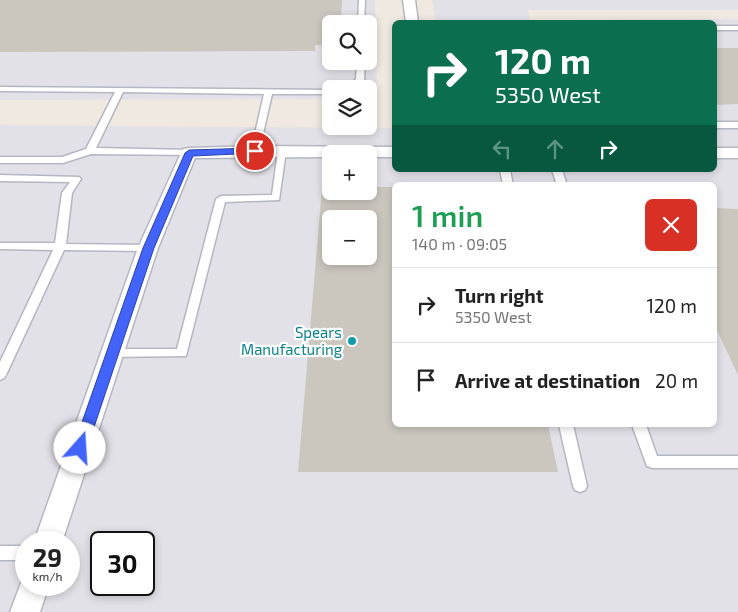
<!DOCTYPE html>
<meta charset="utf-8">
<style>
body{margin:0;font-family:"Exo 2",sans-serif;background:#f2f2f2;color:#222;height:100vh;display:flex;flex-direction:column;font-size:19px;white-space:nowrap}
*{box-sizing:border-box;margin:0}
p{font-size:16px;color:#767676}
.icon{flex:none;width:28px;height:28px;fill:none;stroke:currentColor;stroke-width:2;stroke-linecap:round;stroke-linejoin:round}
.map{position:relative;flex:1;overflow:hidden}
.panel{position:absolute;left:392px;top:182px;width:325px;height:245px;display:flex;flex-direction:column;background:#fff;border-radius:8px;box-shadow:0 2px 8px #0003}
.panel>*{flex:none}
.hud{position:absolute;left:392px;top:20px;width:325px;height:152px;border-radius:8px;box-shadow:0 2px 8px #0003;background:#0b6e4f;color:#fff;overflow:hidden}
.tools{position:absolute;left:322px;top:15px;display:grid;gap:10px}
.tools a{display:grid;place-items:center;width:55px;height:55px;border-radius:8px;background:#fff;box-shadow:0 2px 8px #0003;font-size:25px}
.speed{position:absolute;left:15px;top:531px;display:flex;gap:10px;font-size:25px;font-weight:700;text-align:center}
.speed>*{display:grid;place-content:center;width:65px;height:65px;border-radius:50%;background:#fff;box-shadow:0 2px 8px #0003;line-height:1}
.speed small{font-size:12px;font-weight:400}
.speed .limit{border:2px solid #111;border-radius:8px;background:#fff;color:#111}
.pin{position:absolute;display:grid;place-items:center;width:42px;height:42px;color:#fff;margin:-21px;border:2px solid #fff;border-radius:50%;box-shadow:0 1px 5px #0007}
.me{position:absolute;width:55px;margin:-28px;rotate:19deg;stroke-linejoin:round;filter:drop-shadow(0 0 4px #0008)}
.turn{display:flex;align-items:center;gap:18px;height:105px;padding:0 20px;font-size:22px}
.turn .icon{width:65px;height:65px;stroke-width:2.5}
.turn b{display:block;font-size:35px;line-height:42px}
.lanes{display:flex;align-items:center;height:48px;padding:0 20px;background:#0003;justify-content:center;gap:25px;direction:ltr}
.lanes .off{opacity:.35}
.round{display:grid;place-items:center;flex:none;width:52px;height:52px;border-radius:8px;background:#f2f2f2}
.head{display:flex;align-items:center;justify-content:space-between;height:85px;padding:0 20px}
h1{font-size:30px;font-weight:600;line-height:38px;color:#1e9e55}
ul{padding:0;list-style:none}
li{display:flex;align-items:center;gap:15px;height:75px;padding:0 20px;border-top:1px solid #e0e0e0}
li div{flex:1}
li b{display:block;font-size:19px}
li em{font-style:normal}
.map>svg:first-child{display:block}
.industrial{fill:#e3e1e8;fill-rule:evenodd}
.building{fill:#cbc7bf;fill-rule:evenodd}
.lines{fill:none;stroke-linecap:round;stroke-linejoin:round}
.service-casing{stroke:#b4b7c1;stroke-width:3}
.minor-casing{stroke:#b4b7c1;stroke-width:3}
.service{fill:#fff;fill-rule:evenodd}
.minor{fill:#fff;fill-rule:evenodd}
.route{fill:#4264fb;stroke:#2b41a3}
.culture-dot{fill:#0f9aa8;stroke:#fff;stroke-width:2}
.labels{text-anchor:middle;dominant-baseline:central;stroke-width:4.5;stroke-linejoin:round;paint-order:stroke}
.culture-label{font-size:15px;fill:#0d838f;stroke:#fff;text-anchor:end}
</style>
<div class="map">
<svg width="738" height="612" viewBox="0 0 738 612">
<rect width="100%" height="100%" fill="#efe9e1"/>
<!-- industrial -->
<g class="industrial">
<path d="M0,0H375L377,99H369V89H331V99L0,100ZM331,24H369V61H331Z"/>
<path d="M432,0H738V10H528L530,22H436Z"/>
<path d="M738,19V612H0V125L395,128V170H715V22H571L570,20ZM331,154H369V191H331ZM395,185H715V425H395ZM331,219H369V256H331ZM26,542H69V585H26ZM101,542H144V585H101Z"/>
</g>
<!-- building -->
<g class="building">
<path d="M0,0H342L341,24H331V45H315V51L0,52Z"/>
<path d="M715,48H738V104L715,105Z"/>
<path d="M322,187H331V191H369V187H395V425H548L558,472H298ZM331,219H369V256H331Z"/>
<path d="M715,208L738,209V375L715,326Z"/>
</g>
<g class="lines">
<!-- service casing -->
<g class="service-casing">
<g id="service">
<path d="M359,0H365L364,24H358Z"/>
<rect x="715" y="26" width="23" height="4"/>
<path d="M357,61H365L364,80L355,89H346L356,79Z"/>
<path d="M0,87L331,90V94H272L259,151L255,154L251,151L264,94L123,92L96,148L189,150L192,151V155L91,154L63,163H0V157H62L86,149L115,92L0,91Z"/>
<rect x="715" y="122" width="23" height="6"/>
<path d="M282,148L286,151L279,200L225,202L186,356L108,357L106,354L108,351L112,349H177L216,199L221,196L272,195L278,151Z"/>
<path d="M500,170H510L513,185H503Z"/>
<path d="M552,170H562L567,185H557Z"/>
<path d="M0,175L79,177L81,179L72,193L66,244L148,245L153,248L148,251L64,250L6,375L4,378L0,380V362L53,250L0,249V243H55L62,193L70,182L0,181Z"/>
<path d="M559,425H573L587,486L585,490L580,492L575,490L573,486Z"/>
<path d="M632,425H646L657,456H738V468H652L647,466Z"/>
<rect x="0" y="546" width="26" height="14"/>
</g>
</g>
<!-- minor casing -->
<g class="minor-casing">
<g id="minor">
<path d="M403,0H415L418,22H406Z"/>
<path d="M255,146L395,147V157H369V154H331V157L195,158L158,248L62,542H34L138,248L181,153L183,149L189,148Z"/>
<rect x="715" y="148" width="23" height="10"/>
<path d="M26,574V585H49L40,612H10L24,575Z"/>
</g>
</g>
<!-- service -->
<use href="#service" class="service"/>
<!-- minor -->
<use href="#minor" class="minor"/>
</g>
<!-- route -->
<path class="route" d="M255,148L260,151L258,153L193,156L154,248L87,448L85,452L80,454L75,452L73,448L143,248L185,153L189,150Z"/>
<!-- markers -->
<circle class="culture-dot" cx="352" cy="341" r="5"/>
<g class="labels">
<!-- culture labels -->
<g class="culture-label">
<text x="342" y="332">Spears<tspan x="342" dy="17">Manufacturing</tspan></text>
</g>
</g>
</svg>
<div class="tools">
<a><svg class="icon" aria-label="search" viewBox="0 0 24 24"><circle cx="10" cy="10" r="6"/><path d="M15 15l6 6"/></svg></a>
<a><svg class="icon" aria-label="layers" viewBox="0 0 24 24"><path d="M12 4l9 5-9 5-9-5zM3 14l9 5 9-5"/></svg></a>
<a>+</a>
<a>−</a>
</div>
<div class="speed"><div>29<small>km/h</small></div><div class="limit">30</div></div>
<div class="pin" style="left:255px;top:151px;background:#d93025"><svg class="icon" aria-label="arrive" viewBox="0 0 24 24"><path d="M6 21V4h12l-3 4 3 4H6"/></svg></div>
<svg class="me" style="left:80px;top:448px" viewBox="-20 -20 40 40"><circle r="19" fill="#fff"/><path d="M0-13L10 11 0 6-10 11z" fill="#4264fb"/></svg>
<div class="hud">
<div class="turn"><svg class="icon" aria-label="right" viewBox="0 0 24 24"><path d="M7 20v-9h11M14 6l5 5-5 5"/></svg><div><b>120 m</b>5350 West</div></div>
<div class="lanes"><svg class="icon off" aria-label="left" viewBox="0 0 24 24"><path d="M17 20v-9H6M10 6l-5 5 5 5"/></svg><svg class="icon off" aria-label="ahead" viewBox="0 0 24 24"><path d="M12 20V5M6 11l6-6 6 6"/></svg><svg class="icon" aria-label="right" viewBox="0 0 24 24"><path d="M7 20v-9h11M14 6l5 5-5 5"/></svg></div>
</div>
<section class="panel">
<div class="head"><div><h1>1 min</h1><p>140 m · 09:05</p></div><a class="round" style="background:#d93025;color:#fff"><svg class="icon" aria-label="close" viewBox="0 0 24 24"><path d="M6 6l12 12M18 6L6 18"/></svg></a></div>
<ul>
<li><svg class="icon" aria-label="right" viewBox="0 0 24 24"><path d="M7 20v-9h11M14 6l5 5-5 5"/></svg><div><b>Turn right</b><p>5350 West</p></div><em>120 m</em></li>
<li><svg class="icon" aria-label="arrive" viewBox="0 0 24 24"><path d="M6 21V4h12l-3 4 3 4H6"/></svg><div><b>Arrive at destination</b></div><em>20 m</em></li>
</ul>
</section>
</div>
